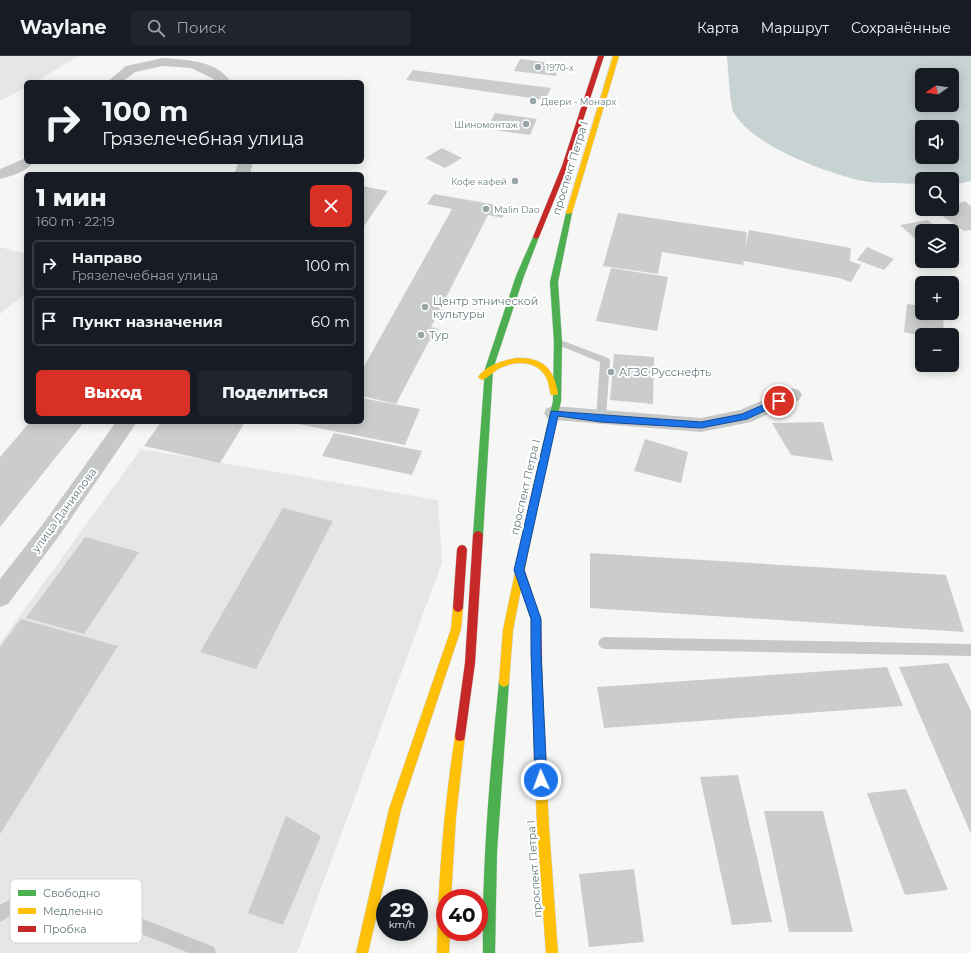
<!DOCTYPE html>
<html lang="ru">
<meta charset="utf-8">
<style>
body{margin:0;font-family:Montserrat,sans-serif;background:#20242c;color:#f1f3f6;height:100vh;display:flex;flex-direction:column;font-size:15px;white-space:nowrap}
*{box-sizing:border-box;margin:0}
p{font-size:13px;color:#9ea1a6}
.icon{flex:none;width:22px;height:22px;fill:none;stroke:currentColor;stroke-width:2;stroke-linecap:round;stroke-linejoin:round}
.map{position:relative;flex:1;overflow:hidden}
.details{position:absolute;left:24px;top:116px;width:340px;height:252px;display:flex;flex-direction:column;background:#171b24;border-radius:6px;box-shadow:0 2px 10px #0003}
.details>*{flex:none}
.banner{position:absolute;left:24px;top:24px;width:340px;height:84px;border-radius:6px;box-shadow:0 2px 10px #0003;background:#171b24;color:#f1f3f6;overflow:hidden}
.needle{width:26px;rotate:257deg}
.tools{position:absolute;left:915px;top:12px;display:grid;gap:8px}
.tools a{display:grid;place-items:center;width:44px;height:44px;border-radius:6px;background:#171b24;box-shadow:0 2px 10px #0003;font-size:20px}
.speed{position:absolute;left:376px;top:833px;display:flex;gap:8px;font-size:20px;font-weight:700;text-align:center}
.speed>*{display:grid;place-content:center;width:52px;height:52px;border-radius:50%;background:#171b24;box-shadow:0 2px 10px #0003;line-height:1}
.speed small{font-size:10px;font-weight:400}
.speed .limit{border:6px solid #d22;background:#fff;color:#111}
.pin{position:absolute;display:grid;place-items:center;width:34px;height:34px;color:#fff;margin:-17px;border:2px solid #fff;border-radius:50%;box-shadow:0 1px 4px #0007}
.me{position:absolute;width:44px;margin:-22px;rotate:358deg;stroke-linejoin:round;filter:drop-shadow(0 0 3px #0008)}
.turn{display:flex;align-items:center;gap:14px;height:84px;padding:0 12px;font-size:18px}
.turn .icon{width:52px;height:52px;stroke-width:2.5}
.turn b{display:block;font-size:28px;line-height:34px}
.round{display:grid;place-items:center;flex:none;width:42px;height:42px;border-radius:6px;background:#20242c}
.headline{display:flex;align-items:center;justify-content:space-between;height:68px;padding:0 12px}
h1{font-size:24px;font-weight:800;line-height:30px}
.primary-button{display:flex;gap:8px;margin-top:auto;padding:8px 12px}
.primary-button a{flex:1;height:46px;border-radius:6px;background:#d93025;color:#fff;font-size:16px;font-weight:800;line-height:46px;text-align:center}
.primary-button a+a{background:#20242c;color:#f1f3f6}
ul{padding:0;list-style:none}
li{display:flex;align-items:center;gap:12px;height:50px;margin:0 8px 6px;padding:0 4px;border:2px solid #363941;border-radius:6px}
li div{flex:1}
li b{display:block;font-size:15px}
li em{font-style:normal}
header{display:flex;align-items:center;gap:24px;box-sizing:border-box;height:56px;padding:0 20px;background:#171b24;border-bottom:1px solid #363941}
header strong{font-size:19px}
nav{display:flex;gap:22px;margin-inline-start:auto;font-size:14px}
.search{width:280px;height:36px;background:#20242c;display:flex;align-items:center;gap:10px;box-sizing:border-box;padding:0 14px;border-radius:6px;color:#9ea1a6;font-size:15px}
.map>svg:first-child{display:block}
.built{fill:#e5e6e5}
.water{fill:#c7d2d3;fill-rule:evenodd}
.building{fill:#cbcdcd}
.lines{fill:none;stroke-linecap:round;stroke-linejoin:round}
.fast-casing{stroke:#d0d2d2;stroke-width:1}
.slow-casing{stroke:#d0d2d2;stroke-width:1}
.jam-casing{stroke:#d0d2d2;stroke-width:1}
.lane{fill:#c6c8c8;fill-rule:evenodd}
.street{fill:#c6c8c8;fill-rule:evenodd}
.fast{fill:#4caf50;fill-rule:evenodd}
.slow{fill:#ffc107;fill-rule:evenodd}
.jam{fill:#c62828;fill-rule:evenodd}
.route{fill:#1a73e8;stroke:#114b97}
.poi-dot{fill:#97a5a7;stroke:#fff;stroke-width:1.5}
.labels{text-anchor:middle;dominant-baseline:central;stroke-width:4;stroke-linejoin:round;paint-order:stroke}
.far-poi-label{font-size:9px;fill:#64797d;stroke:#fff;text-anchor:start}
.street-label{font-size:11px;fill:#64797d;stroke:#fff}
.poi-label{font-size:11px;fill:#64797d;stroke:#fff;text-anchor:start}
.key{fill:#fff;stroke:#d0d7d8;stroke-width:1}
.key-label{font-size:11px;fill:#64797d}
</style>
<header>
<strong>Waylane</strong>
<div class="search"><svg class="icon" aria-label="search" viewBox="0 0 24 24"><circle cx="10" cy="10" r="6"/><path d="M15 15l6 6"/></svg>Поиск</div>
<nav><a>Карта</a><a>Маршрут</a><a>Сохранённые</a></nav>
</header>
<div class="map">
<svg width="971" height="897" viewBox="0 0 971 897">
<rect width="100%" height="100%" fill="#f6f6f5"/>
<!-- built -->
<g class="built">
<path d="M0,0H79L35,26H26V31L3,44H0Z"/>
<path d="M0,191L26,198V237L0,258Z"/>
<path d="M141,393L438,444L442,507L297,897H0V587Z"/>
</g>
<!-- water -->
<path class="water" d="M727,0H971V125L952,129V123H922V128C903,127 876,128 858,124C823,115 753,90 734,57C730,50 728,11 727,0ZM922,19H952V49H922ZM922,71H952V101H922Z"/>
<!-- building -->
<g class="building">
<path d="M520,3L561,8L556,20L514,15Z"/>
<path d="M413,14L551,32L545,44L406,24Z"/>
<path d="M495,57L537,63L530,79L487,73Z"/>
<path d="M442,92L462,102L445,112L425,102Z"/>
<path d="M362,130L388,135L362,173Z"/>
<path d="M434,138L508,151L502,162L488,159L431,271L439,273L433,285H429L396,348L362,340V314L452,153L427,148Z"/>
<path d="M965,145L971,150V174L964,175L935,155L942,153H952V150Z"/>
<path d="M618,157L747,176L745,192L749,174L851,192L850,205L861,209L851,226L839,222L744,205L743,209L662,196L658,218L603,210Z"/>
<path d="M928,164L941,175H922V189L900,169Z"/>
<path d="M867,191L894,203L884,214L857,204Z"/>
<path d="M611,212L668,221L657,275L596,265Z"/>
<path d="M907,248L922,250V257H943L944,279L922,280L904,276Z"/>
<path d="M614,298L654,301L653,348L610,344Z"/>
<path d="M362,342L420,353L405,389L293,367L362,366Z"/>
<path d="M30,366H84L0,471V401Z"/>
<path d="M161,366H245L220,407L144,390Z"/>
<path d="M823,366L833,405L791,399L772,367Z"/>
<path d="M334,377L422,395L412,419L322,400Z"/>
<path d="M645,383L688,396L681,427L634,415Z"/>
<path d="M283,452L333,465L256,613L200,596Z"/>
<path d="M85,481L139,496L84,578L26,562Z"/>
<path d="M590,497L946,519L964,576L590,552Z"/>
<path d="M21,563L118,590L0,778V591Z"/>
<path d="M948,607L971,655V778L899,611Z"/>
<path d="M887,611L903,650L604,672L597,631Z"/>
<path d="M738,719L772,866L732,869L700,721Z"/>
<path d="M906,733L948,834L905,839L867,737Z"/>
<path d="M764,755H823L853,876H789Z"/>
<path d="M286,760L321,780L283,869L248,857Z"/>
<path d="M634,813L644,886L589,891L579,818Z"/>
</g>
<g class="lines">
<!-- fast casing -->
<g class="fast-casing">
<g id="fast">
<path d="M569,155L572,157L558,226L562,286L561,345L538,445L537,447H531L530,445L553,345L554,286L550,226L566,157Z"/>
<path d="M536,179L539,181L524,220L493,313L483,479L481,482H475L473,479L485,313L516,220L533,181Z"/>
<path d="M504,621L508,623L509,626L497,795L495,897H483C482,806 490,716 499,626L500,623Z"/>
</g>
</g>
<!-- slow casing -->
<g class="slow-casing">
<g id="slow">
<path d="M613,0H619L572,157L567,158L566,157Z"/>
<path d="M516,302C542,301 554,312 558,337L557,339H551C549,333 549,326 546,321C536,303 513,305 498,313C492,317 488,322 482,324L478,321C487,309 502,305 516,302Z"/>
<path d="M534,441L537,443L538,445L513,574L509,626L508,629L504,631L500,629L499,626L503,574L530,445L531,443Z"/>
<path d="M458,548L461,549L463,552L461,573L401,753L368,897H356L389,753L451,573L453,552L455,549Z"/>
<path d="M538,649L542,650L543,654L549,771L558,897H546L537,771L533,654L534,650Z"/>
<path d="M460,675L464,676L465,680L456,761L451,842H445V876H450L449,897H437C438,824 444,752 455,680L456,676Z"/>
</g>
</g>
<!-- jam casing -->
<g class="jam-casing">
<g id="jam">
<path d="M598,0H604L568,110L539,181L536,183L534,182L533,181L562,110Z"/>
<path d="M478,475L481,476L483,479L475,607L465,680L464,684L460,685L456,684L455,680L465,607L473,479L475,476Z"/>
<path d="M462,489L465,490L467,493L463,552L461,555L458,556L455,555L453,552L457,493L459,490Z"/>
<path d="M519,509L522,510L524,513L541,563L543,654L542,658L538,659L534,658L533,654L531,563L514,513L516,510Z"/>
</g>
</g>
<!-- lane -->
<g class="lane">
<path d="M558,283L608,302L610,304L606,362L605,365H597L596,362L600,306L555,288L553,286L555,284Z"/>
<path d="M604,581L971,588V600L604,593L600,591L598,587L600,583Z"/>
<path d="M65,832L214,891L216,897H189L65,848L20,854L0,866V849L18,839Z"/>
</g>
<!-- street -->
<g class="street">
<path d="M163,2C187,4 216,4 231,26H216L212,22L191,12L163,10L135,16L122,26H107L126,10Z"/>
<path d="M26,102V106H33C27,116 11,120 0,123V113Z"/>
<path d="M239,106H253L250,118H234Z"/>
<path d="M792,332L799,334L802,339L799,344L751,366L701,376L554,364L547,362L544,357L547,352L554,350L701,362L740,354Z"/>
<path d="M116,366H137L59,480L8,548L0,551V523L43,468Z"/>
</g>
<!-- fast -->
<use href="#fast" class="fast"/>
<!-- slow -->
<use href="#slow" class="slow"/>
<!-- jam -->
<use href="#jam" class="jam"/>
</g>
<!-- route -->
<path class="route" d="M779,342L783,345L782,347L747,363L701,372L601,366L558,360L524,514L541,563V596L547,724L545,727L541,729L537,727L535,724L531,596V563L514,514L551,355L701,366L742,358Z"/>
<!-- markers -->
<g class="poi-dot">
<circle cx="538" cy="11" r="4"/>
<circle cx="533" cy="45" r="4"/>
<circle cx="526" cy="68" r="4"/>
<circle cx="515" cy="125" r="4"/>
<circle cx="486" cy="153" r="4"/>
<circle cx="425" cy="251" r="4"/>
<circle cx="421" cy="279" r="4"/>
<circle cx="611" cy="316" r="4"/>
</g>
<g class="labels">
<!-- far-poi labels -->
<g class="far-poi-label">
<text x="546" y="11">1970-х</text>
<text x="541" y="45">Двери - Монарх</text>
<text x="518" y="68" text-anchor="end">Шиномонтаж</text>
<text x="507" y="125" text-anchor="end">Кофе кафей</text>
<text x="494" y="153">Malin Dao</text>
</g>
<!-- street labels -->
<g class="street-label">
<text transform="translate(570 112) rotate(-73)">проспект Петра I</text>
<text transform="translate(525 431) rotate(-77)">проспект Петра I</text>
<text transform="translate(64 454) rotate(-54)">улица Даниялова</text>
<text transform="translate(534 813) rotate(-94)">проспект Петра I</text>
</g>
<!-- poi labels -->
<g class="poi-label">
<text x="433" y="245">Центр этнической<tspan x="433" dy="13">культуры</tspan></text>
<text x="429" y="279">Тур</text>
<text x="619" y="316">АГЗС Русснефть</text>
</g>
</g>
<!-- legend -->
<rect x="10" y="823" width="132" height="64" rx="6" class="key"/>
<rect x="18" y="834" width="18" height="6" fill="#4caf50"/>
<rect x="18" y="852" width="18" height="6" fill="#ffc107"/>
<rect x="18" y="870" width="18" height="6" fill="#c62828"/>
<g class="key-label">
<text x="43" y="841">Свободно</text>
<text x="43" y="859">Медленно</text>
<text x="43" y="877">Пробка</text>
</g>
</svg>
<div class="tools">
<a><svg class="needle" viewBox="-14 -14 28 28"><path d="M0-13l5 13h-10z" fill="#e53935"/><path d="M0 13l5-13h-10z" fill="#9ea1a6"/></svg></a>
<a><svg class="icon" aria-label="sound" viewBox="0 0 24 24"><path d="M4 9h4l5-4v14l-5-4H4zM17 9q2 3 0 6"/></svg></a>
<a><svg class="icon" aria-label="search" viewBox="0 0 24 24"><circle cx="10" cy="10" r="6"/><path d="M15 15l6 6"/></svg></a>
<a><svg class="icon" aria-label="layers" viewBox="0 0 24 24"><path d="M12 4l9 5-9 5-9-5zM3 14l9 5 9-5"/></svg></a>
<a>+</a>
<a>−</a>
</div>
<div class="speed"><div>29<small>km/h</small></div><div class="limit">40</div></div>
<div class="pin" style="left:779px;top:345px;background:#d93025"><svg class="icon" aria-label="arrive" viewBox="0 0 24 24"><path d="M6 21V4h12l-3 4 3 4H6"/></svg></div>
<svg class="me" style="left:541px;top:724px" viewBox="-20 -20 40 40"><circle r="17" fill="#1a73e8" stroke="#fff" stroke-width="3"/><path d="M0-11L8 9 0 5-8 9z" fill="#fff"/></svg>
<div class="banner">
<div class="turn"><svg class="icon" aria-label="right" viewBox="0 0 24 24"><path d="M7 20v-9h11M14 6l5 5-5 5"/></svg><div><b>100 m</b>Грязелечебная улица</div></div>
</div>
<section class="details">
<div class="headline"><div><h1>1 мин</h1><p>160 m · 22:19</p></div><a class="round" style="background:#d93025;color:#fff"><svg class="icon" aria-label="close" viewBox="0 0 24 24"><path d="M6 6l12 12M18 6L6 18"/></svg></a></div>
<ul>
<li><svg class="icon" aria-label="right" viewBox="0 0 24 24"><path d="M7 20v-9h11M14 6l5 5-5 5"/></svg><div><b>Направо</b><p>Грязелечебная улица</p></div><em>100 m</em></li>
<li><svg class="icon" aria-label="arrive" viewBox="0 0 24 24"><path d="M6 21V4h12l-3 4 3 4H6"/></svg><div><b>Пункт назначения</b></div><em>60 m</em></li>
</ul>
<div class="primary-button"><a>Выход</a><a>Поделиться</a></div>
</section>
</div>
